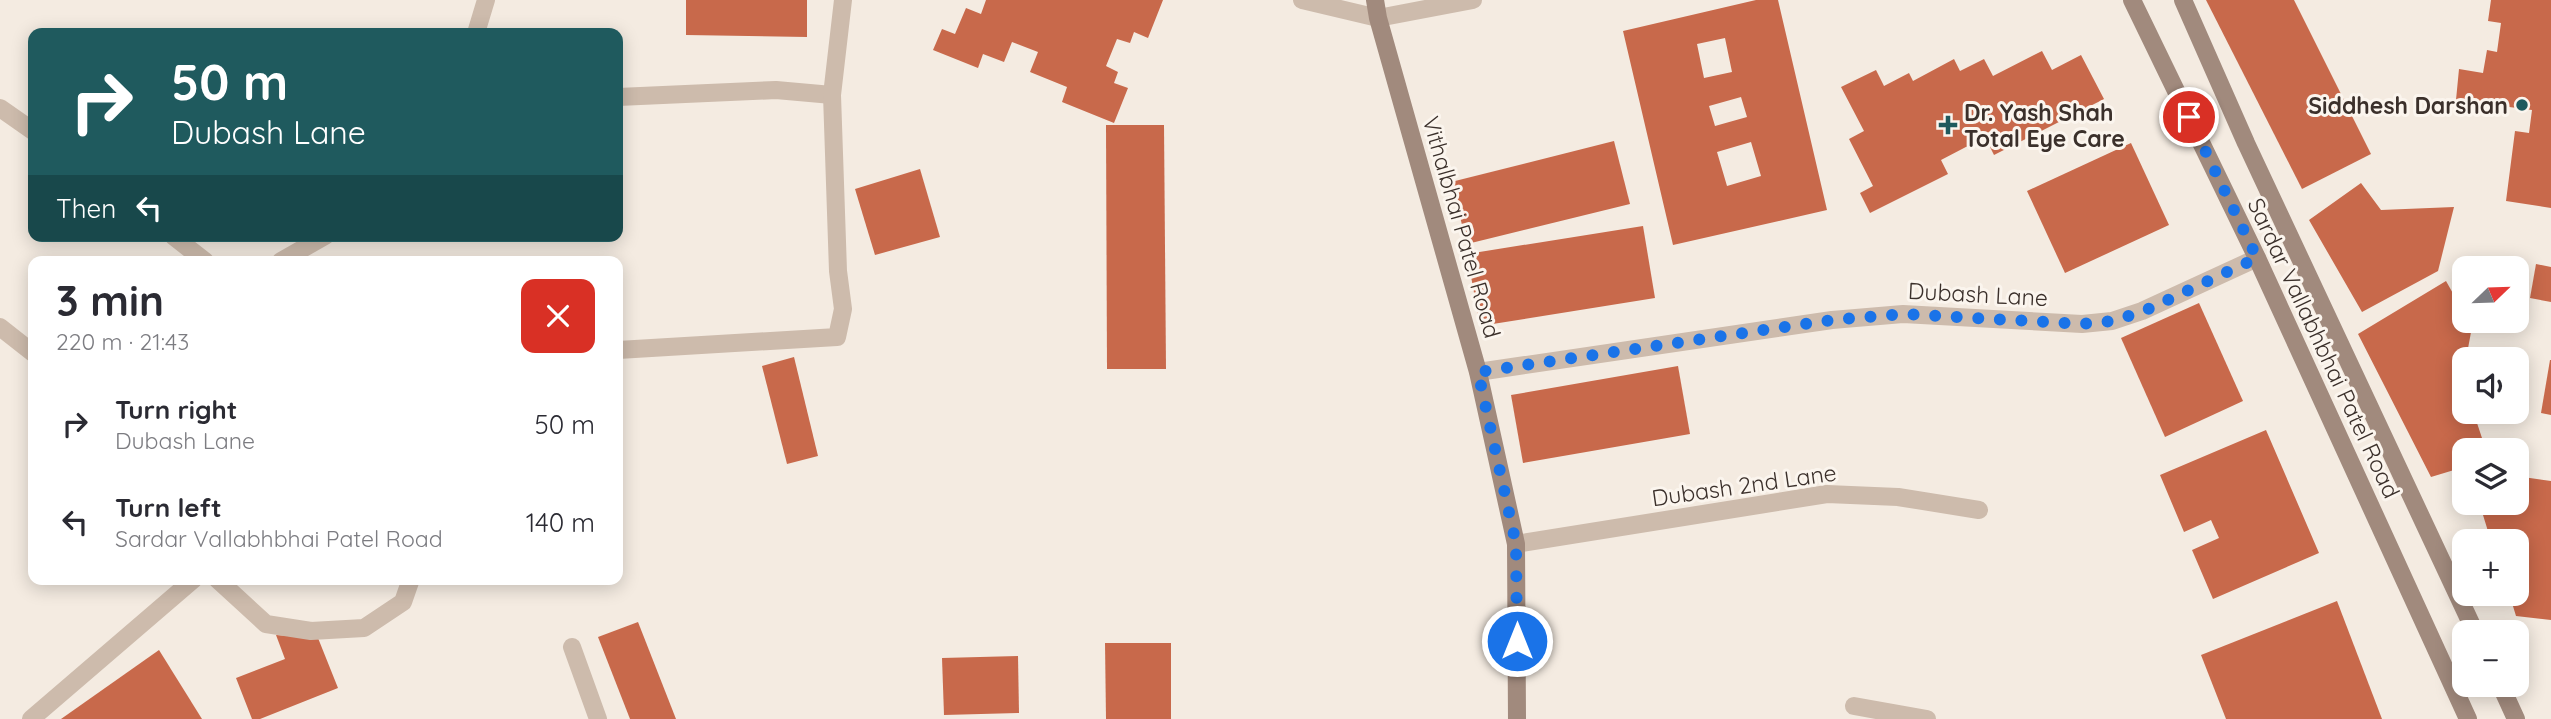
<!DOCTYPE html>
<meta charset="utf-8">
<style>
body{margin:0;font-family:Quicksand,sans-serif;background:#f7f7f7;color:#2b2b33;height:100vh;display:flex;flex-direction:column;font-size:26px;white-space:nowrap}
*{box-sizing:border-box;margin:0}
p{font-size:23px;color:#7c7c81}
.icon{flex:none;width:38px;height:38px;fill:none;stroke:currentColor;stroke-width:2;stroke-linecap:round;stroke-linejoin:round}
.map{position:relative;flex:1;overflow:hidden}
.drawer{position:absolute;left:28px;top:256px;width:595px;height:329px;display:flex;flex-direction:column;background:#fff;border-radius:14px;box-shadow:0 4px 18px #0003}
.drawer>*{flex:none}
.banner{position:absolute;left:28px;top:28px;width:595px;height:214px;border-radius:14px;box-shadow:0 4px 18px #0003;background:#1f5a5e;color:#fff;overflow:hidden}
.needle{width:46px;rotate:67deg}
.tools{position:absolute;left:2452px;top:256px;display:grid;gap:14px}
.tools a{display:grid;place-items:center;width:77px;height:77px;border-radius:14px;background:#fff;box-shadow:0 4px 18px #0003;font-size:35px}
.pin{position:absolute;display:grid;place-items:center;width:60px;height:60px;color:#fff;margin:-30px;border:4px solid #fff;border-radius:50%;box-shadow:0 2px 7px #0007}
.me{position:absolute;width:77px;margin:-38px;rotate:0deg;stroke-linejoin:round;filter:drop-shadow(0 0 5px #0008)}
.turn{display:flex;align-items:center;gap:24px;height:147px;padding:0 28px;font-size:32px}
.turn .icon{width:91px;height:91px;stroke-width:2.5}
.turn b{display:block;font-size:49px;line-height:60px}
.then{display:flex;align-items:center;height:66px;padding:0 28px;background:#0003;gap:14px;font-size:26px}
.round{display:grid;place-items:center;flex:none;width:74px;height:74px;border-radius:14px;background:#f7f7f7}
.overview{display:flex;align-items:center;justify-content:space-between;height:119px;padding:0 28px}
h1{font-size:42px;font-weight:800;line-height:52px}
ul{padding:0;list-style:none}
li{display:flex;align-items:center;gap:21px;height:98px;padding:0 28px}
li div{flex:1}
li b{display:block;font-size:26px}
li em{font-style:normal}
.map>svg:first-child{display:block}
.building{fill:#c8694b;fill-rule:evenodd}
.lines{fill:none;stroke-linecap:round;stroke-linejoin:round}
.service{stroke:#cdbbac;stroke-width:18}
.minor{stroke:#cdbbac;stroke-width:18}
.secondary{stroke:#a18a7d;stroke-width:18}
.route{stroke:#1a73e8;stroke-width:12;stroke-dasharray:0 21.6}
.poi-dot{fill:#1f5a5e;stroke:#fbf5ee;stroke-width:2.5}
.labels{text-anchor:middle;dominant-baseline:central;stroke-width:6;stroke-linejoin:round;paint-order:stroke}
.poi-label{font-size:23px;font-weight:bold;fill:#3b302b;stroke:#fbf5ee;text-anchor:end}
.street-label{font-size:23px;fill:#3b302b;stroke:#fbf5ee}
</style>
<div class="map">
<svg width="2551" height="719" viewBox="0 0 2551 719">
<rect width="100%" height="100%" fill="#f4ebe1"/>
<!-- building -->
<g class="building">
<path d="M686,0H807V37L686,35Z"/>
<path d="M986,0H1163L1148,38L1134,32L1130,43L1117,39L1106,66L1118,72L1114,83L1128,88L1114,123L1062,102L1067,87L1030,72L1038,52L1012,42L1004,62L983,54L978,68L933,50L942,29L955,34L966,8L981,14Z"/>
<path d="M1756,0H1778L1827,210L1673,245L1623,31ZM1725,38L1732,72L1704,78L1697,44ZM1741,97L1747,117L1715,126L1709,106ZM1751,142L1761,176L1727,186L1717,152Z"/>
<path d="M2206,0H2294L2371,154L2302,189Z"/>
<path d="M2491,0H2551V208L2506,201L2515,131L2529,133L2532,110L2456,100L2459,69L2483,73L2487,50L2497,52L2501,23L2488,21Z"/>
<path d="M2042,51L2052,70L2081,55L2104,99L1994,155L1985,137L1941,160L1948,174L1870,213L1860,193L1873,186L1849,139L1864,131L1841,87L1876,70L1884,86L1909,73L1913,81L1954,59L1960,71L1984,59L1993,76Z"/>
<path d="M1106,125H1164L1166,369H1107Z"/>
<path d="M1614,141L1630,204L1467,244L1451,182Z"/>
<path d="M2131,143L2169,225L2065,273L2027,191Z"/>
<path d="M920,169L940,237L875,255L855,189Z"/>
<path d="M2361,183L2381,210L2454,207L2438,271L2362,312L2309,220Z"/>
<path d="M1643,226L1655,298L1480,326L1467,254Z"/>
<path d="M2536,264L2551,267V302L2530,298Z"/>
<path d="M2446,281L2464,313V320H2468L2472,327L2466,359H2464V411H2473L2486,450H2464V467L2431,477L2358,334Z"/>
<path d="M2199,303L2243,401L2165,437L2121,338Z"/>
<path d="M794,357L818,456L787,464L762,366Z"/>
<path d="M2550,360H2551V415L2541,413Z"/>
<path d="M1678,366L1690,434L1523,463L1511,395Z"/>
<path d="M2266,430L2319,553L2213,599L2192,550L2219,538L2211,520L2184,532L2160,475Z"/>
<path d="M2516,476L2551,481V620L2516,616L2509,593H2516V541H2491L2479,502H2516Z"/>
<path d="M2337,601L2382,719H2226L2201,655Z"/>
<path d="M638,622L676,719H630L598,637Z"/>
<path d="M276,635L318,638L338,688L260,719H252L236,678L285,659Z"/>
<path d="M1105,643H1171V719H1106Z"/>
<path d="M159,650L202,719H61Z"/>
<path d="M1018,656L1019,713L944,715L942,658Z"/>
</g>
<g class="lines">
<!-- service -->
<path class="service" d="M1854,706L1927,719"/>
<!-- minor -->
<g class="minor">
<path d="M1302,0L1378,18L1473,0"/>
<path d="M476,33L486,0"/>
<path d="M618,97L776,90L832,95"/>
<path d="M0,108L33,131"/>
<path d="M173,236L205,261"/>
<path d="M281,261L325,236"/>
<path d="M0,327L33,353"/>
<path d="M618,350L837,337L843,309L838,271L832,95L843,0"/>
<path d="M1478,372L1832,320L1903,314L2082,324L2112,321L2142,311L2257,258"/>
<path d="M1516,544L1827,494L1898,497L1979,510"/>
<path d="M217,579L266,624L311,631L364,628L403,602L411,579"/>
<path d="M572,647L598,719"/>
<path d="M31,719L194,579"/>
</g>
<!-- secondary -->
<g class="secondary">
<path d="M1375,0L1378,18L1478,372L1516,544L1517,719"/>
<path d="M2132,0L2257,258L2468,719"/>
<path d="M2183,0L2246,143L2475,632"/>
<path d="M2500,684L2516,719"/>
</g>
</g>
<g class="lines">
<!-- route -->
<path class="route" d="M1517,641L1516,544L1478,372L1832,320L1903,314L2082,324L2112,321L2142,312L2257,258L2189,117"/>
</g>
<!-- markers -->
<g class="poi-dot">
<circle cx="2522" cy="105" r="7"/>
<path d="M1944.5 114.5h7v7h7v7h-7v7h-7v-7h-7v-7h7z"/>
</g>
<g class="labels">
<!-- poi labels -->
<g class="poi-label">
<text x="2508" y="105">Siddhesh Darshan</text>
<text x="1964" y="112" text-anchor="start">Dr. Yash Shah<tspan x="1964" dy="26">Total Eye Care</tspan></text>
</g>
<!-- street labels -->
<g class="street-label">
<text transform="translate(1462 227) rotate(74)">Vithalbhai Patel Road</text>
<text transform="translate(1978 294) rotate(3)">Dubash Lane</text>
<text transform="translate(2324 348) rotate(65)">Sardar Vallabhbhai Patel Road</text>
<text transform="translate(1744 485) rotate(-8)">Dubash 2nd Lane</text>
</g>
</g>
</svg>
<div class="tools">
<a><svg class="needle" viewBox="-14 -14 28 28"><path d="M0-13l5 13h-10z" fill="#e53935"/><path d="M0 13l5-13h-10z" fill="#7c7c81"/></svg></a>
<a><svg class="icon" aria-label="sound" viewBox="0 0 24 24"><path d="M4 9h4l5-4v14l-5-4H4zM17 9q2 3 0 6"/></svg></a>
<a><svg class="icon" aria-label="layers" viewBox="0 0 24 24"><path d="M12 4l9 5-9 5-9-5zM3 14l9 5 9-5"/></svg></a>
<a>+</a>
<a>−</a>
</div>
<div class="pin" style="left:2189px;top:117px;background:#d93025"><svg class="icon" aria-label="arrive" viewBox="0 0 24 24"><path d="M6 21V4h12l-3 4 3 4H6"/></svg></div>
<svg class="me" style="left:1517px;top:641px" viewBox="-20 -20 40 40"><circle r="17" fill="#1a73e8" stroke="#fff" stroke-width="3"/><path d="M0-11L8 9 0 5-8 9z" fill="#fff"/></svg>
<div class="banner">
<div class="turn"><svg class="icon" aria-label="right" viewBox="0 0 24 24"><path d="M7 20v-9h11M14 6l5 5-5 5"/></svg><div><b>50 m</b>Dubash Lane</div></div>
<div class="then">Then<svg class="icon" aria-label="left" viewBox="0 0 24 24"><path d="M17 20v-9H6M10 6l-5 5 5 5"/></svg></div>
</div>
<section class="drawer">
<div class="overview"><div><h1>3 min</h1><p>220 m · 21:43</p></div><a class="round" style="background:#d93025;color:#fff"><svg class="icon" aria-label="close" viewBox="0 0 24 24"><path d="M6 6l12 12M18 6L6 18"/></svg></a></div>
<ul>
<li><svg class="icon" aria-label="right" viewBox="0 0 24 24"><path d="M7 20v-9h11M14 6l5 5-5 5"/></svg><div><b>Turn right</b><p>Dubash Lane</p></div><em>50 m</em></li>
<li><svg class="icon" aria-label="left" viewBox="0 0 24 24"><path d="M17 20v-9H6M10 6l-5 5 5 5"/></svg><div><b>Turn left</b><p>Sardar Vallabhbhai Patel Road</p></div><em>140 m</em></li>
</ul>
</section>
</div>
